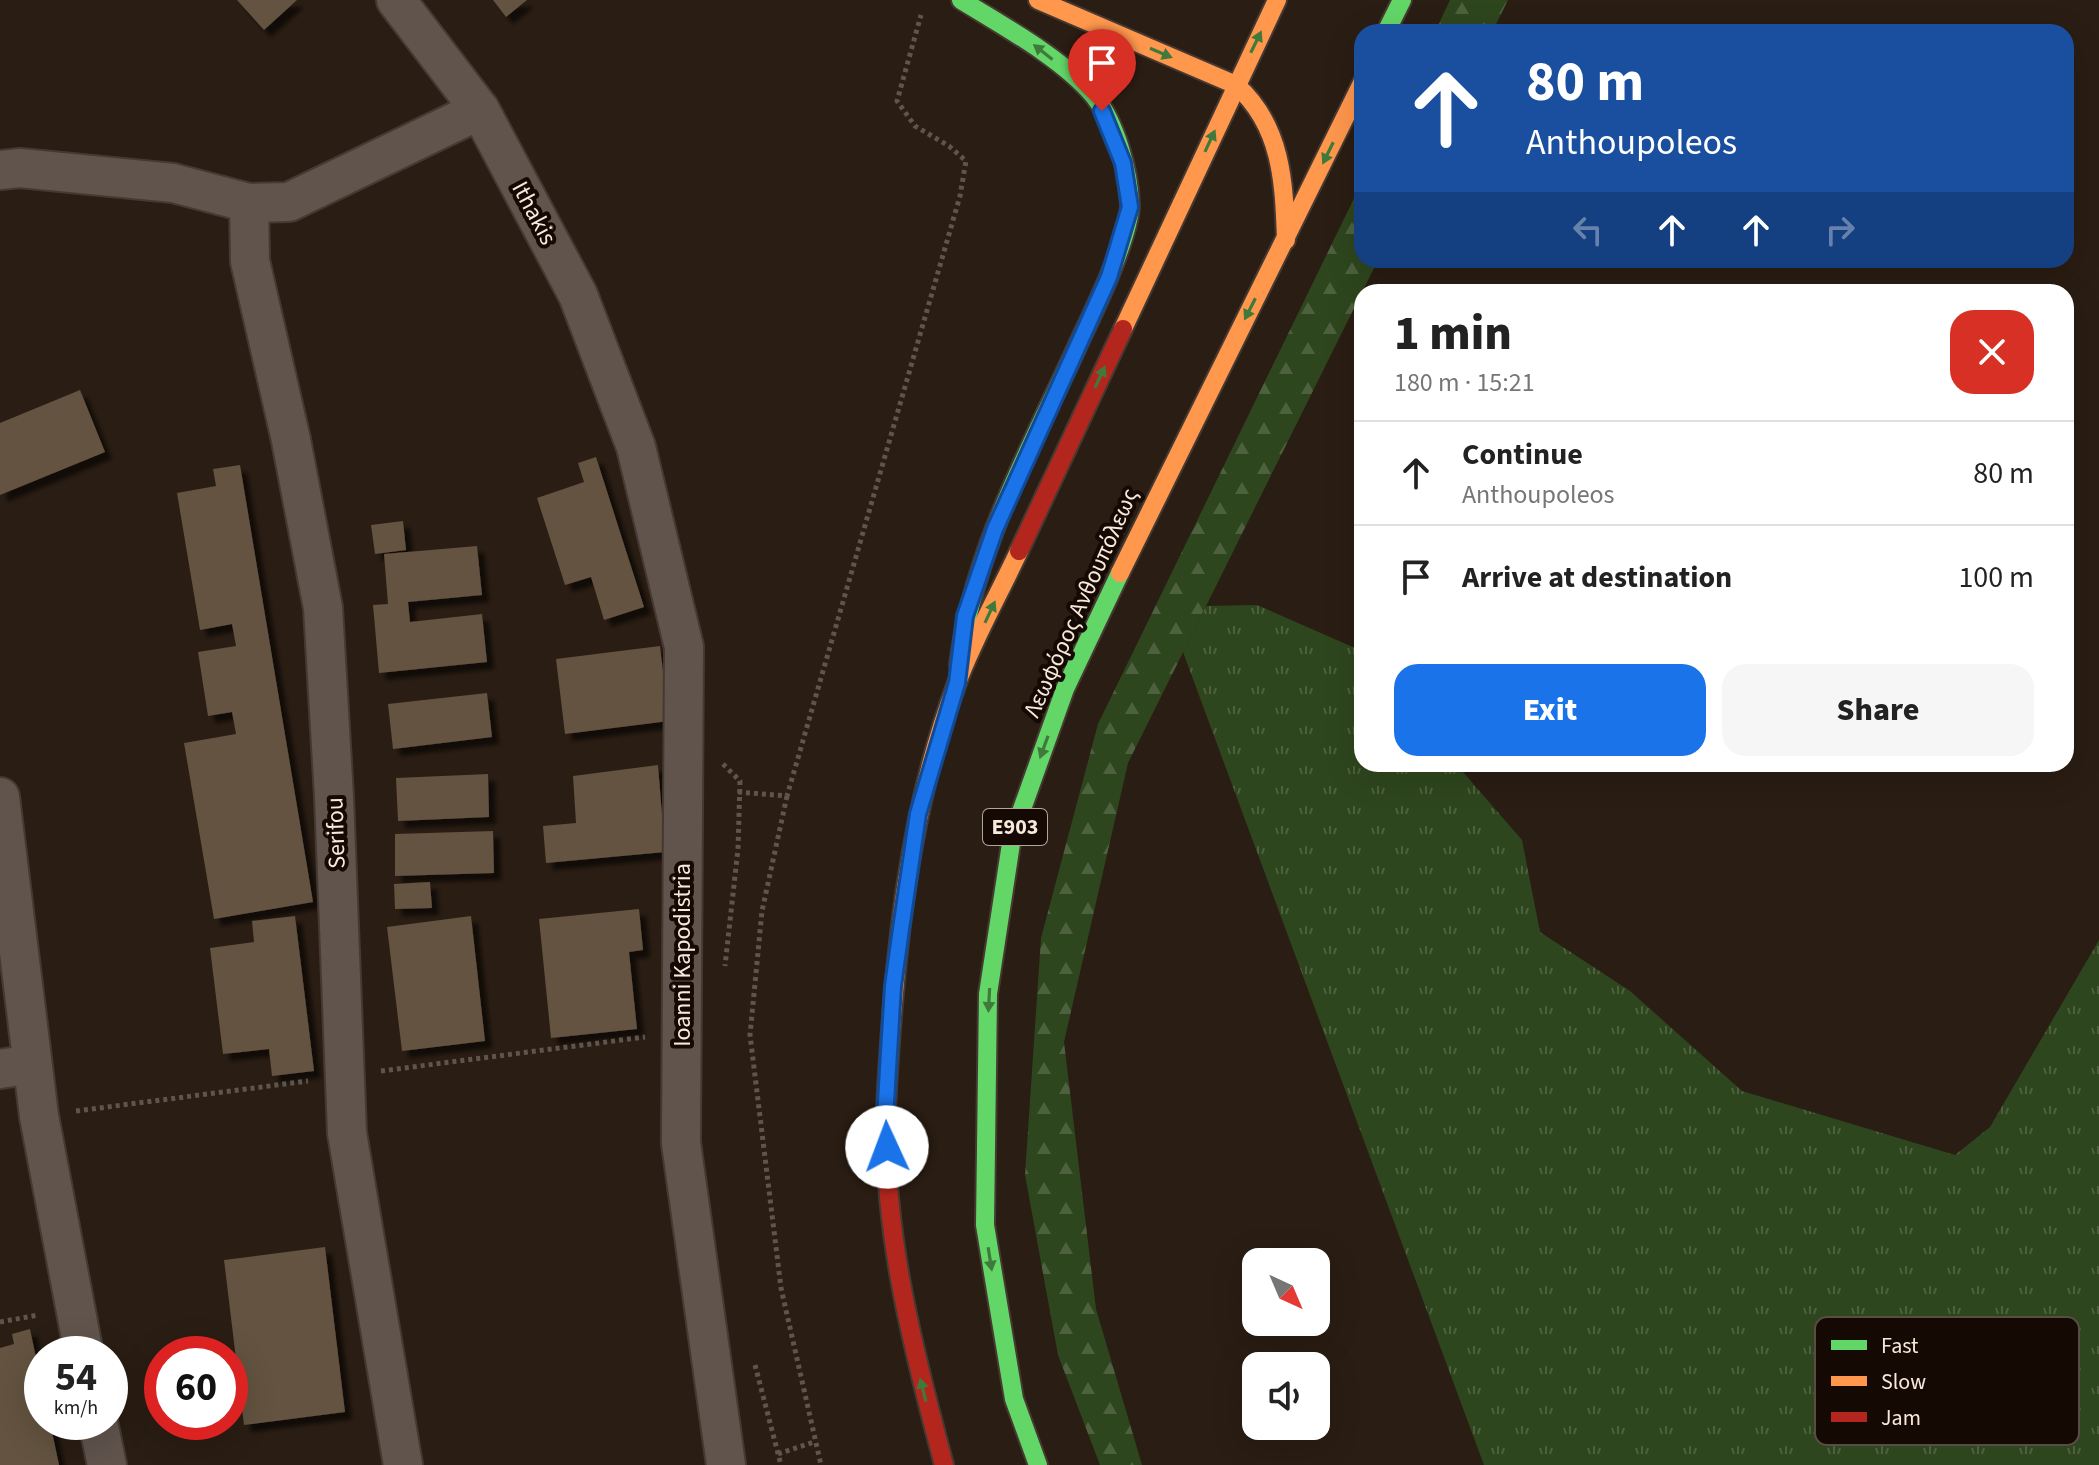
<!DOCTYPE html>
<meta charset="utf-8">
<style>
body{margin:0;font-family:"Source Sans 3",sans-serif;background:#f6f6f6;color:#222;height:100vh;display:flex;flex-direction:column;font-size:30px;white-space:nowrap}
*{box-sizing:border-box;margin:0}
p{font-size:26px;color:#767676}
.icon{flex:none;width:44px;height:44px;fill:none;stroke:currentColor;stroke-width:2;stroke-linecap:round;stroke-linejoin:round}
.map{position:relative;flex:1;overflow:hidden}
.side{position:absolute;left:1354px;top:284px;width:720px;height:488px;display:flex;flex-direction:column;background:#fff;border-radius:24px;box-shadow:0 8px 32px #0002}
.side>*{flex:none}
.guide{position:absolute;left:1354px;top:24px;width:720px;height:244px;border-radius:24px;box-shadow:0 8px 32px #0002;background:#1a4fa0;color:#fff;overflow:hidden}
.needle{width:52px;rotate:136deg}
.controls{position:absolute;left:1242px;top:1248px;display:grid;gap:16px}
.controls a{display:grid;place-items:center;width:88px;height:88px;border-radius:16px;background:#fff;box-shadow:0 8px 32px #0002;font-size:40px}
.speed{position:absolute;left:24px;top:1336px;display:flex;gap:16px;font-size:40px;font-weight:700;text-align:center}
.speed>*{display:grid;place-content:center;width:104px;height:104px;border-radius:50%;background:#fff;box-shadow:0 8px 32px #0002;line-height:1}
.speed small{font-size:20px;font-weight:400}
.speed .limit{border:12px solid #d22;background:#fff;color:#111}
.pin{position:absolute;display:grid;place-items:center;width:68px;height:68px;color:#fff;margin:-82px -34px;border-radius:50% 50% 50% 0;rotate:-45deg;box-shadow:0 0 8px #0007}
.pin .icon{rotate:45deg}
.me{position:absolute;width:88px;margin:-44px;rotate:358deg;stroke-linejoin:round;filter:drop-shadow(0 0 6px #0008)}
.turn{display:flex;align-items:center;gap:28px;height:168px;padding:0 40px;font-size:36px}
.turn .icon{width:104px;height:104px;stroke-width:2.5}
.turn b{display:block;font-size:56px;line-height:68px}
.lanes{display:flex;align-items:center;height:76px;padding:0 40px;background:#0003;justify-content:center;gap:40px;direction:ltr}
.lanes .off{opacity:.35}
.round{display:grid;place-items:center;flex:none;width:84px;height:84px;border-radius:24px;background:#f6f6f6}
.overview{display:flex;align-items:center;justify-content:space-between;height:136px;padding:0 40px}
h1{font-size:48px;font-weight:800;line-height:60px}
.cta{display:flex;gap:16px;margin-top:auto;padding:16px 40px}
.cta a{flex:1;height:92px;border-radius:24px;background:#1a73e8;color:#fff;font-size:32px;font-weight:800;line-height:92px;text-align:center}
.cta a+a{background:#f6f6f6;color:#222}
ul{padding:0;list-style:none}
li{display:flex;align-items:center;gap:24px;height:104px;padding:0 40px;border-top:2px solid #e0e0e0}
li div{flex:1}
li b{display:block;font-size:30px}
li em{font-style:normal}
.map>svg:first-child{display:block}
.grass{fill:url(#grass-tufts)}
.forest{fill:url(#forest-firs)}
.building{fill:#635241;filter:url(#shadow)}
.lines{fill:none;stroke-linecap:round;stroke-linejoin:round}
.street-casing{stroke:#453932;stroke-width:42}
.fast-casing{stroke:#453932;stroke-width:22}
.slow-casing{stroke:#453932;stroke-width:22}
.jam-casing{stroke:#453932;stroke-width:22}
.path{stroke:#5f554e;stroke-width:5;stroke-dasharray:4 4;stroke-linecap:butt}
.street{stroke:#60544d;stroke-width:38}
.fast{stroke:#63d668;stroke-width:18}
.slow{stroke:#ff974d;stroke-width:18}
.jam{stroke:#b3261e;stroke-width:18}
.oneway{fill:#3f7a3b}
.route-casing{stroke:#114b97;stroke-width:20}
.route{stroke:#1a73e8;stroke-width:14}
.labels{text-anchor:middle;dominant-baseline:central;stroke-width:8;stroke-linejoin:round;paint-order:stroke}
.shield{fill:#140903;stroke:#b4a59b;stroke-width:2}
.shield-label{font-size:22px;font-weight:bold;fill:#f9e8dc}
.street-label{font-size:24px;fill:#f9e8dc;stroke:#140903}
.key{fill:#140903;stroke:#594c44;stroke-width:2}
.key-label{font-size:22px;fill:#f9e8dc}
</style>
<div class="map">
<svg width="2099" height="1465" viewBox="0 0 2099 1465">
<defs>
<pattern id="grass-tufts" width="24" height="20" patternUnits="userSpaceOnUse" patternTransform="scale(2)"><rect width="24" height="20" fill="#2e461e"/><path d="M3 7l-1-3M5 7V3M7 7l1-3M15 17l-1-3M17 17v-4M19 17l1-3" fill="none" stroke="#4d613e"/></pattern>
<pattern id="forest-firs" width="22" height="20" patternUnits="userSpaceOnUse" patternTransform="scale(2)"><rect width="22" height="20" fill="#2e461e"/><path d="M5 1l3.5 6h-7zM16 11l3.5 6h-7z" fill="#4d613e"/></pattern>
<filter id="shadow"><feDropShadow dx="7" dy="7" stdDeviation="2" flood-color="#0009"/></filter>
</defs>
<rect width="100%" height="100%" fill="#2a1d13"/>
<!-- grass -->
<path class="grass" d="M1257,605L1355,648L1362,656V764H1456L1522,840L1540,932L1630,991L1742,1091L1955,1155L1990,1127L2099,940V1465H1484L1183,652L1206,606Z"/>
<!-- forest -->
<g class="forest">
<path d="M1450,0H1508L1492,32H1435Z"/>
<path d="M1362,182V260H1378L1128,763L1064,1042L1096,1309L1142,1465H1100L1058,1355L1025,1175L1041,938L1098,724Z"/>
</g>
<!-- building -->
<g class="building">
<path d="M237,0H297L264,30Z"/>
<path d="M493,0H527L506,17Z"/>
<path d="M80,390L105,452L0,495V423Z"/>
<path d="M596,457L644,607L604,620L591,577L565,585L537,498L584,482L578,463Z"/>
<path d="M240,465L313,902L214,919L184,743L236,734L232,712L208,716L198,652L236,646L232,624L200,630L177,493L216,486L213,469Z"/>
<path d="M403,521L406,550L375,554L371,525Z"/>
<path d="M477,546L482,595L408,602L410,622L482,614L487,662L379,673L373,605L388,604L384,554Z"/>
<path d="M660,646L669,721L565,734L556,659Z"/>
<path d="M487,693L492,737L393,749L388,704Z"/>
<path d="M658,765L665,852L546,863L543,826L576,823L573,776Z"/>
<path d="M488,774L489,817L398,821L396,778Z"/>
<path d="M493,831L494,873L395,876V834Z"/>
<path d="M430,882L432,908L395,909L394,884Z"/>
<path d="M639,909L643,950L629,952L637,1029L551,1038L539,919Z"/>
<path d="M295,916L314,1071L272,1076L269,1049L223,1054L210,948L254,942L252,921Z"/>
<path d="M471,916L485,1041L402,1051L387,927Z"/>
<path d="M325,1247L345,1412L244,1425L224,1260Z"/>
<path d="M30,1329L42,1386V1422H50L59,1465H0V1348L14,1344L12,1334Z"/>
</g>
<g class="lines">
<!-- street casing -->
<g class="street-casing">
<g id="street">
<path d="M396,0L480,110L578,295L636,447L684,647L681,1143L726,1465"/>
<path d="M0,170L20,168L173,183L249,203L289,202L480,110"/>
<path d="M249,203L250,261L291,440L323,608L334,797L347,1133L403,1465"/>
<path d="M0,797L39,1116L84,1354"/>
<path d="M0,1069L32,1064"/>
<path d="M98,1422L107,1465"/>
</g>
</g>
<!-- fast casing -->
<g class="fast-casing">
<g id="fast">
<path d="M1386,32L1402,0"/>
<path d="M959,665C973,549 1034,442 1082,336C1096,307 1130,235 1130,205C1129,171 1116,123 1094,96C1062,58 1003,26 961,0"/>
<path d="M1038,1465L1014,1399L985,1225L988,994L1012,837L1065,689L1120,573"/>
</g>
</g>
<!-- slow casing -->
<g class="slow-casing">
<g id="slow">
<path d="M1038,0L1236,85C1282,126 1284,182 1286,240"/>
<path d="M1123,329L1277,0"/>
<path d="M1120,573L1362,83"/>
<path d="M887,1089C895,953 908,812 957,683C974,638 999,594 1019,551"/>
</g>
</g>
<!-- jam casing -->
<g class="jam-casing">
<g id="jam">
<path d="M1019,551L1123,329"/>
<path d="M887,1089C879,1217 911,1342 944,1465"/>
</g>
</g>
<!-- path -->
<g class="path">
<path d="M723,764L740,781L738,849L725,966"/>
<path d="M738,792L787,796L960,196L966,161L949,146L915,126L897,101L921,15"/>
<path d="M787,796L762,911L750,1035L781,1288L821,1465"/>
<path d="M381,1071L645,1037"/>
<path d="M76,1111L308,1081"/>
<path d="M0,1322L38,1315"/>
<path d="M755,1365L781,1465"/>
<path d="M778,1454L814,1442"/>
</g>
<!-- street -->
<use href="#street" class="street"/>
<!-- fast -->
<use href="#fast" class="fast"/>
<!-- slow -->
<use href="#slow" class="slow"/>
<!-- jam -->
<use href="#jam" class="jam"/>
</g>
<!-- one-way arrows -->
<defs><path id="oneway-solid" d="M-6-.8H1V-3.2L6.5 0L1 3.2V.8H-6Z" transform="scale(2)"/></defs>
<g class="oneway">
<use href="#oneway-solid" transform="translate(1256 42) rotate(-64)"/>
<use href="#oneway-solid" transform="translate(1043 52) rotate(-142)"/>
<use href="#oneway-solid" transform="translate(1161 53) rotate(23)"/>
<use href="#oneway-solid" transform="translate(1210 141) rotate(-65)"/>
<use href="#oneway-solid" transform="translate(1328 153) rotate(116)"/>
<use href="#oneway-solid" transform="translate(1250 309) rotate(117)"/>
<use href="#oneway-solid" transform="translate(1100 377) rotate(-65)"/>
<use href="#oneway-solid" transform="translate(990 612) rotate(-65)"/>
<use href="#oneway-solid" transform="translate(1044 747) rotate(110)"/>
<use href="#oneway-solid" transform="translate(989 1000) rotate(93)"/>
<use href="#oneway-solid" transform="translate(990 1259) rotate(81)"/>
<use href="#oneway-solid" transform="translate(923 1390) rotate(-104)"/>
</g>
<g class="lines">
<!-- route casing -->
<g class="route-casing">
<path id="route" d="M887,1147L885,1119L893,986L901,929L918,814L957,683L965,616L995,529L1109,277L1130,207L1123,163L1102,111"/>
</g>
<!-- route -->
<use href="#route" class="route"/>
</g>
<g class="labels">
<!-- shield labels -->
<rect class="shield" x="983" y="809" width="64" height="36" rx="6"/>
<g class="shield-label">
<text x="1015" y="827">E903</text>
</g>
<!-- street labels -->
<g class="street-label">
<text transform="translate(534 213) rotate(62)">Ithakis</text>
<text transform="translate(1081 603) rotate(-66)">Λεωφόρος Ανθουπόλεως</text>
<text transform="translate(336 833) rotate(-92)">Serifou</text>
<text transform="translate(682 955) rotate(-90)">Ioanni Kapodistria</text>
</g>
</g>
<!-- legend -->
<rect x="1815" y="1317" width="264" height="128" rx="12" class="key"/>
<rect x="1831" y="1340" width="36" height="10" fill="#63d668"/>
<rect x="1831" y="1376" width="36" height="10" fill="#ff974d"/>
<rect x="1831" y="1412" width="36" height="10" fill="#b3261e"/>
<g class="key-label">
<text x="1881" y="1353">Fast</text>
<text x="1881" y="1389">Slow</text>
<text x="1881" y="1425">Jam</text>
</g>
</svg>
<div class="controls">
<a><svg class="needle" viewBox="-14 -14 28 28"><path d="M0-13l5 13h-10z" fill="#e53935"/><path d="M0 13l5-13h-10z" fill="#767676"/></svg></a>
<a><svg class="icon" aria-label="sound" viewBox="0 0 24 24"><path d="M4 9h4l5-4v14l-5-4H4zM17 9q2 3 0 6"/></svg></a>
</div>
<div class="speed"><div>54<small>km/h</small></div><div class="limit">60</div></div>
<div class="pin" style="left:1102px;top:111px;background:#d93025"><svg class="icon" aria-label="arrive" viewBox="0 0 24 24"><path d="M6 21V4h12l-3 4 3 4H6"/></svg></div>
<svg class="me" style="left:887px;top:1147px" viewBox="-20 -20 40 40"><circle r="19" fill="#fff"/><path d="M0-13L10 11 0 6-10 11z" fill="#1a73e8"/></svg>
<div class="guide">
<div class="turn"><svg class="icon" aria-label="ahead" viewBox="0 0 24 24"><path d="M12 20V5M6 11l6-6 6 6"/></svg><div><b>80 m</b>Anthoupoleos</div></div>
<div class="lanes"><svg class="icon off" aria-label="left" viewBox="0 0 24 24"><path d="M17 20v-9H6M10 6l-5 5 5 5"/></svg><svg class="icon" aria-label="ahead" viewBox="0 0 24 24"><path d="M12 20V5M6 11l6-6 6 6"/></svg><svg class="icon" aria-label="ahead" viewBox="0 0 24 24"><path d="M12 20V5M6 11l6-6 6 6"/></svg><svg class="icon off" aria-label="right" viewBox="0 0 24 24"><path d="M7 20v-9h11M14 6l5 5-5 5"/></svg></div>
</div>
<section class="side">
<div class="overview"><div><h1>1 min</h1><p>180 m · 15:21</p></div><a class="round" style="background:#d93025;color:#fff"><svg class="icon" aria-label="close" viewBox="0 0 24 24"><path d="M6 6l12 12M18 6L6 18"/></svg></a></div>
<ul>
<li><svg class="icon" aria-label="ahead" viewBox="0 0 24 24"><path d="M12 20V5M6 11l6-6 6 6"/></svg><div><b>Continue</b><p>Anthoupoleos</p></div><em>80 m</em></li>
<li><svg class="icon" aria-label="arrive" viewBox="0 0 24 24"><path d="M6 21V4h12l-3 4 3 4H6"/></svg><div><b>Arrive at destination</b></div><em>100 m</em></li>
</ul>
<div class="cta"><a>Exit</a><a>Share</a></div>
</section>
</div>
